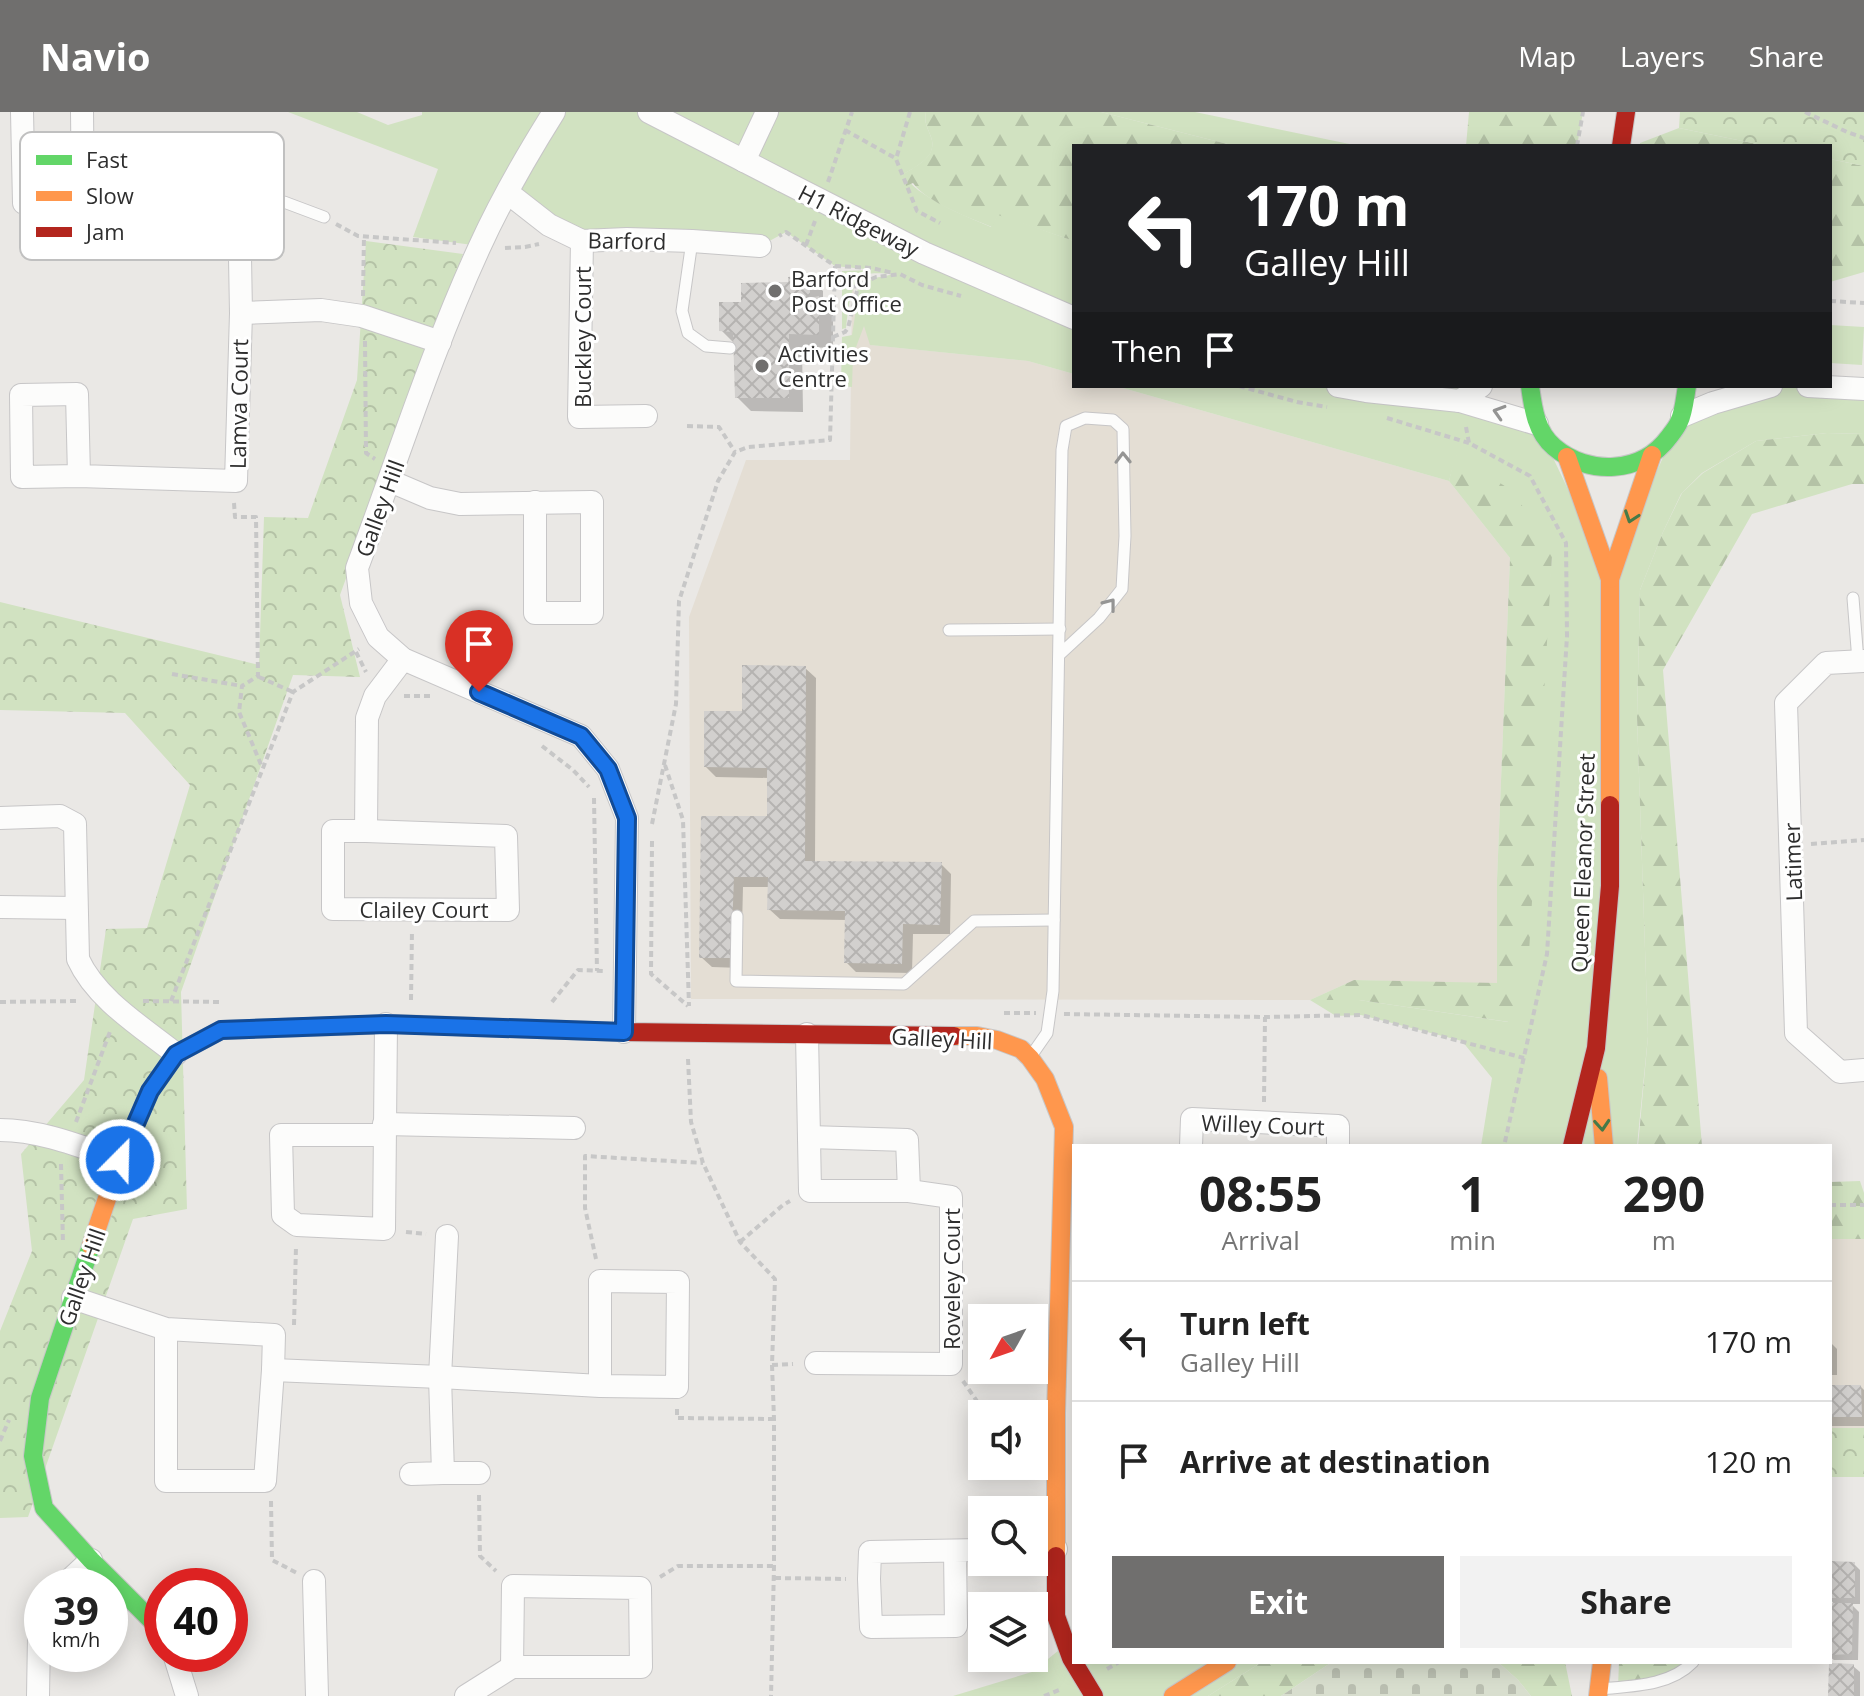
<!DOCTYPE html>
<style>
body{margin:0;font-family:"Open Sans",sans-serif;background:#f2f2f2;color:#222;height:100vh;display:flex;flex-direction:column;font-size:30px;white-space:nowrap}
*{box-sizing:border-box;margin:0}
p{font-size:26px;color:#767676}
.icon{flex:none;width:44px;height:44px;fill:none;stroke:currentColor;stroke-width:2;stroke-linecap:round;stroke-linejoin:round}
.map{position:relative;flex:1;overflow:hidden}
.sheet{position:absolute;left:1072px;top:1032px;width:760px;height:520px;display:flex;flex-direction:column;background:#fff;border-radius:0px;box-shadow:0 4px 20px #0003}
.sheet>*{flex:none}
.guide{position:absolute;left:1072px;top:32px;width:760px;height:244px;border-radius:0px;box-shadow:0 4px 20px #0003;background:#202124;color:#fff;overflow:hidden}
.needle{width:52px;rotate:230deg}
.tools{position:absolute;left:968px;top:1192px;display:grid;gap:16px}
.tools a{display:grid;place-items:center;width:80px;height:80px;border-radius:0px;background:#fff;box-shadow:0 4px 20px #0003;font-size:40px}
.speed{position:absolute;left:24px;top:1456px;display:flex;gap:16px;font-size:40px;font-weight:700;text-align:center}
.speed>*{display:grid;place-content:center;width:104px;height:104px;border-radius:50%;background:#fff;box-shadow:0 4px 20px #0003;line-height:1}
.speed small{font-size:20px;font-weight:400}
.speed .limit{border:12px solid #d22;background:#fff;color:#111}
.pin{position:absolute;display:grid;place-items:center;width:68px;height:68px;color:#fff;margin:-82px -34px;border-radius:50% 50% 50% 0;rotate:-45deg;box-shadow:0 0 8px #0007}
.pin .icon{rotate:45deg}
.me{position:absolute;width:88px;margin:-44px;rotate:23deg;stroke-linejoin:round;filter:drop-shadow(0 0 6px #0008)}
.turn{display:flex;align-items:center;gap:28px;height:168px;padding:0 40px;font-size:36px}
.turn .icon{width:104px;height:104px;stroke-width:2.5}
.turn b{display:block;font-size:56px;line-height:68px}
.then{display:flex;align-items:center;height:76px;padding:0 40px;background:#0003;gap:16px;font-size:30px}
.eta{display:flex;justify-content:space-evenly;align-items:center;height:136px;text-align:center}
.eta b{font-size:48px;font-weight:700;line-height:56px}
.cta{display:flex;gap:16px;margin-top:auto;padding:16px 40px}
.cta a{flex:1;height:92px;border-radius:0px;background:#706f6e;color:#fff;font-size:32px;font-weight:700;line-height:92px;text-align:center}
.cta a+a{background:#f2f2f2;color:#222}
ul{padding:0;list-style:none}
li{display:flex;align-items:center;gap:24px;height:120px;padding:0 40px;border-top:2px solid #e0e0e0}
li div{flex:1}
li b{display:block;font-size:30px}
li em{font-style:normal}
header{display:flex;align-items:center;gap:48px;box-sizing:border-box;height:112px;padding:0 40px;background:#706f6e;color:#fff}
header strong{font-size:38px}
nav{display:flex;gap:44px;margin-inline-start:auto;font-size:28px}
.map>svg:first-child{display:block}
.education{fill:#e4ded4}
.grass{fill:#d1e2c1}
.forest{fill:url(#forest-firs)}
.cemetery{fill:url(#cemetery-stones)}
.park{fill:url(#park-crowns)}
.shadow{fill:#0003}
.building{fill:url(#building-cross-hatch)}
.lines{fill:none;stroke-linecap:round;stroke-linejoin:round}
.lane-casing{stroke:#c7c6c7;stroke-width:13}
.street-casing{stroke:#c7c6c7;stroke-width:24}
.fast-casing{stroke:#c7c6c7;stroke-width:20}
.slow-casing{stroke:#c7c6c7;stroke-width:20}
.jam-casing{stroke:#c7c6c7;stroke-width:20}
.path{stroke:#c7c7c7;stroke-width:4;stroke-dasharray:6 4;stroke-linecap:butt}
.lane{stroke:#fcfcfb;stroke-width:11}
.street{stroke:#fcfcfb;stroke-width:22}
.fast{stroke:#63d668;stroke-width:18}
.slow{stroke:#ff974d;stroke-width:18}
.jam{stroke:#b3261e;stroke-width:18}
.street-bridge-casing{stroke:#c7c6c7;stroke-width:24;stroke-linecap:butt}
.street-bridge{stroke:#fcfcfb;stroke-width:22}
.oneway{stroke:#959594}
.oneway2{stroke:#467a48}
.route-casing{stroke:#114b97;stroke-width:20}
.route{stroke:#1a73e8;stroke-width:14}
.poi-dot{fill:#706f6e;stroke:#fff;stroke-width:3}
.labels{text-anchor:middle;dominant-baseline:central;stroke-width:6;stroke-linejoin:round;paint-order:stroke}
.street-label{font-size:22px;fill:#2e2e2e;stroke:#fff}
.poi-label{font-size:22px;fill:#2e2e2e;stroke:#fff;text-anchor:start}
.key{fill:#fff;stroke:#c0c0c0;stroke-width:2}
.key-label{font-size:22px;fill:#2e2e2e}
</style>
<header>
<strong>Navio</strong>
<nav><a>Map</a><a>Layers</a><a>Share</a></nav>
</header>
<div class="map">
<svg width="1864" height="1584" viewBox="0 0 1864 1584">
<defs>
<pattern id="forest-firs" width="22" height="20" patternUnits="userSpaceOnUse" patternTransform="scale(2)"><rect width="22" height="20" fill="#d1e2c1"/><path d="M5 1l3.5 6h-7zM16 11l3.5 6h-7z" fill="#b4c2a6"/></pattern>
<pattern id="cemetery-stones" width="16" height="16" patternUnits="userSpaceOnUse" patternTransform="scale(2)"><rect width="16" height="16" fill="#d8dece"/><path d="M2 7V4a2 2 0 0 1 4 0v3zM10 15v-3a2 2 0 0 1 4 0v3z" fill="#babfb1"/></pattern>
<pattern id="park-crowns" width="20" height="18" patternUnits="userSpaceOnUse" patternTransform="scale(2)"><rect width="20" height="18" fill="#d1e2c1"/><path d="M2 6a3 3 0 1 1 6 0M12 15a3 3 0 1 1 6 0" fill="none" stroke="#b4c2a6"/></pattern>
<pattern id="building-cross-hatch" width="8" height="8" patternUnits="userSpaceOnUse" patternTransform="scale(2)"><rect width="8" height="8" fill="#d2d0ce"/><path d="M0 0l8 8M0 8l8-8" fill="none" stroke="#b5b3b1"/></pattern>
</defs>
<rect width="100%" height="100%" fill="#eae8e5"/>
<!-- education -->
<g class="education">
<path d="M852,173L871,233L1028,249L1074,262V274H1116L1449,369L1510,446L1497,768V872L1354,868L1310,888L691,887L689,505L746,348H850Z"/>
<rect x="1830" y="1127" width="34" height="189"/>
</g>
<!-- grass -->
<g class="grass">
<path d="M288,0H357L388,13L422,3V0H926C924,11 927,14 931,25C938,45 917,54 902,63C909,68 914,76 921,80C942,95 968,105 991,115L998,102L1074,129V262L1028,249L870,233L864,214L853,243L852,275L841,274L842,225L852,223L857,191V179C871,163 877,167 893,162C884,162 874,160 866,163C849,169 848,201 846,216L842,217V159L874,158L835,154L786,120L760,134L602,128L508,81L480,134L413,125L438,57Z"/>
<path d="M1101,0H1195L1359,34H1235Z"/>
<path d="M1830,213L1864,215L1862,253L1830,251Z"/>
<path d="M1116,274H1459L1461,289L1537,312L1610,466L1675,318L1771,274L1864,277V322L1827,321L1756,329L1702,361L1681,382L1663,420L1640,478L1637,605L1648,924L1637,1034H1481L1492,966L1462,929L1361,903L1336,904L1310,888H1359L1508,910L1552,445L1456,343L1449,369Z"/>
<path d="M1064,1534L1074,1550H1262L1208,1584H953L1032,1560Z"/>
</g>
<!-- forest -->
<g class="forest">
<path d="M926,0H1101L1235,34H1074V129L998,103L992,115C970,106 926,90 913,71L906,74L902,63C916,54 938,45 931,25C927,14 924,11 926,0Z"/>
<path d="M1469,0H1583L1577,34H1466Z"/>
<path d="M1679,16L1767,34H1640V31Z"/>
<path d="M1830,47L1864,54V160L1830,170Z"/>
<path d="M1827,321L1864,322V372H1852L1752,402L1663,558L1702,1034H1638L1648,924L1637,605L1640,478L1663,420L1682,381L1703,361L1756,329Z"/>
<path d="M1455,342L1514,380L1552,444L1529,841L1509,910L1359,888H1310L1354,868L1497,871V768L1510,446L1449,369Z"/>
<path d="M1860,1069L1864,1081V1127H1830V1070Z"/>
<path d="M1262,1550H1332L1281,1584H1208Z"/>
<path d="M1498,1550H1565L1572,1584H1531L1518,1568Z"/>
<path d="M1619,1550H1693L1685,1559L1618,1575Z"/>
</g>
<!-- cemetery -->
<path class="cemetery" d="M1332,1550H1498L1518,1568L1531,1584H1281Z"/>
<!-- park -->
<g class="park">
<path d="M1680,0H1864V54L1830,47V34H1767L1679,16Z"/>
<path d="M366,129L463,142L340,483L360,565L293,563L181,880L187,1097L133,1107L28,1405L0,1406V1219L32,1139L21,1042L84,968L106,817L147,816L190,673L125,601L0,598V490L259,553L264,405L308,406L357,268Z"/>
<rect x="1830" y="1316" width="34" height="49"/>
</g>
<!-- shadow -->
<g class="shadow">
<path d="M809,165L823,179V191L833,200V236L802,235L803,300L751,299L737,285L735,232L721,218L743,192L790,172Z"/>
<path d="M805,556L816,566L815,751L941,752L951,762L950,822H913L912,861L856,860L846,850L847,808L780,807L769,797V775H743L741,856L712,855L701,845L703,706H769V666L716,665L706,655L744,602Z"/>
<path d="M1830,1230L1837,1237V1263H1830Z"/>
<path d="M1830,1275H1861L1864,1278V1314H1830Z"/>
<path d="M1830,1451L1854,1452L1860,1458V1492H1851L1859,1500L1858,1548H1834L1830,1545V1493H1835L1830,1487Z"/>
<path d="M1853,1554L1860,1560V1584H1830Z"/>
</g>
<!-- building -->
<g class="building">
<path d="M810,163V186L819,184V223L789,222V286H735L733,220L719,219V190H741V171L788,170V165Z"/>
<path d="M742,553L806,554L805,749L942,750L940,813L903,812L902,852L844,851L845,799L767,798L768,765H734L731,846H699L701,704H767V656L704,655V599H742Z"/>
<path d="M1830,1273H1861L1862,1305H1830Z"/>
<path d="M1830,1449L1855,1450V1486H1830Z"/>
<path d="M1830,1491H1853L1852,1542L1830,1543Z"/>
<path d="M1829,1551L1854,1552V1584H1828Z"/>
</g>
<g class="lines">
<!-- lane casing -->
<g class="lane-casing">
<g id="lane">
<path d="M239,90H284L324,105"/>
<path d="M692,129L682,199L688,221L706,234L730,236"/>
<path d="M1853,486L1858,549"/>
<path d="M949,518L1060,517"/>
<path d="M737,804L736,869L904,872L974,809L1054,808"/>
<path d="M1031,944L1047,921L1053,879L1062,338L1066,314L1085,306L1113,308L1123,317L1125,424L1122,477L1099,506L1059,543"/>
<path d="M1600,1577C1632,1574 1670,1574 1693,1550"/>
</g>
</g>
<!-- street casing -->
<g class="street-casing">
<g id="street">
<path d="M22,0L24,91L239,90L241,201L236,369L79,364L22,365L21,283L77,282L79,364"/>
<path d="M82,0L83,90"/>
<path d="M554,0C527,43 501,88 480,134C432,238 397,349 357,456L361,491L378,525L403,547L581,624L608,657L627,706L624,920"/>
<path d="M649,0L783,69"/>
<path d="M744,49L767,0"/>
<path d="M508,81L549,113L582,129L627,127L692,129L760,134"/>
<path d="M885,121L924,141L1074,206"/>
<path d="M582,129L579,305L646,304"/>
<path d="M241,201L321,198L362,204L440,230"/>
<path d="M1338,274L1366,279L1460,289L1537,312"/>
<path d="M1808,274L1864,277"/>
<path d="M1460,289L1481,274"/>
<path d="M1682,304L1713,291L1771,274"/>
<path d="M390,369L430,386L460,392L592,390V501H535V390"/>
<path d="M1864,549L1826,551L1786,591L1796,921L1840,960L1864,958"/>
<path d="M0,706L60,704L75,712L78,847C96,887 142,915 176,942"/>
<path d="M333,719H366L506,724L508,798L333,797Z"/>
<path d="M366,719L367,606L375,584L403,547"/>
<path d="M0,795L76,796"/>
<path d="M807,922L810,1079H909L951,1085V1252L816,1251"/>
<path d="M384,1012L574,1016"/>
<path d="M0,1018C41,1018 82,1035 120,1048"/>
<path d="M384,1023H281L283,1103L297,1113L384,1117L386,912"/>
<path d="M809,1025L907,1028L909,1079"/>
<path d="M1191,1034L1192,1007L1338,1014V1034"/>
<path d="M73,1186L166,1217L274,1223L273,1258L265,1369H166V1217"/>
<path d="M273,1258L440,1265L600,1274L677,1275L678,1170L600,1169V1274"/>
<path d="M443,1361H479"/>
<path d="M411,1362L443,1361L440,1265L447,1124"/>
<path d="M1034,1437H1056"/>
<path d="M955,1439L956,1514L871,1515L869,1467L870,1440L982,1438"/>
<path d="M314,1469L317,1584"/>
<path d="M63,1474L91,1448"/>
<path d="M174,1542L187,1584"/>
<path d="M38,1584L39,1525L42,1518"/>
<path d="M466,1584L512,1555H641L640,1476L513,1474L512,1555"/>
</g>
</g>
<!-- fast casing -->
<g class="fast-casing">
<g id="fast">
<path d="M1530,274C1533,296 1536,320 1554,335C1588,364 1642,362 1669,325C1672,321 1677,315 1679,310C1684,300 1685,285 1687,274"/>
<path d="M91,1134L40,1286L33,1344L44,1396L91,1448L162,1519"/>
</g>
</g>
<!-- slow casing -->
<g class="slow-casing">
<g id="slow">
<path d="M1567,345L1610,467V693"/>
<path d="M1610,467L1652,343"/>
<path d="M954,924H977L997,928L1021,937L1030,946L1045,967L1064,1015L1056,1301V1444"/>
<path d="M1598,966L1604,1034"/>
<path d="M91,1134L120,1048L150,979L176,942L221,918L395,912"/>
<path d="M1173,1584L1227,1550"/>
<path d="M1598,1584L1602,1550"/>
</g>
</g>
<!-- jam casing -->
<g class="jam-casing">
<g id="jam">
<path d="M1621,34L1626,0"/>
<path d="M395,912L624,920L954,924"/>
<path d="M1572,1034L1596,936L1610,774V693"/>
<path d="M1056,1444V1504L1071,1546L1094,1584"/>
</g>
</g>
<!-- path -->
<g class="path">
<path d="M910,0L896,47L917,99L940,111"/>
<path d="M1805,0L1847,20L1864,26"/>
<path d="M845,18L895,46"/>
<path d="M1577,34L1583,0"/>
<path d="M828,70L852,0"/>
<path d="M336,112L358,124L456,131"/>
<path d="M806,133L815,109"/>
<path d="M505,136L525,135L539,132"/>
<path d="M835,154L872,156L893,161"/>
<path d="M363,184L364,124"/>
<path d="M1830,189L1864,191"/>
<path d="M833,225L845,220L848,216L857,179L854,175L876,165L900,162L922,173L961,184"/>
<path d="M365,229L366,341L375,347"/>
<path d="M1239,274L1297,290L1327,295"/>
<path d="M1387,306L1469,331"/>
<path d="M687,314L719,315L735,340"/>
<path d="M1466,315L1469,331L1530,364L1566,431L1567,524L1547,842L1504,1034"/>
<path d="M234,391L235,405H256L258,564L242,574L239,600L262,655"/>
<path d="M356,540L366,560"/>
<path d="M172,562L242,574"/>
<path d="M259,565L293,580"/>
<path d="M404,584H431"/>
<path d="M542,634L573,658L589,675"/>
<path d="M665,653L683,708L689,894"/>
<path d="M594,686L597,859"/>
<path d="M652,712L676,592L679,489L718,369L735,340L748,335L830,328L835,154L786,120L779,124"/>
<path d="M652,729L651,862L688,894"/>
<path d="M1811,732L1864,728"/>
<path d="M411,888L412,818"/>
<path d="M143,889L222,890"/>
<path d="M171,889L293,580L359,537"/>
<path d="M0,890L78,889"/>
<path d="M552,890L578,858L604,859"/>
<path d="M1004,901H1036"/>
<path d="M1064,902L1265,905L1361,903L1524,946"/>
<path d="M688,947L691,1010L703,1051L740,1130L775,1167L772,1253L774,1307V1454L771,1584"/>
<path d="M1264,990L1265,905"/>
<path d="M76,1010L111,917"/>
<path d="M61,1052L63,1131"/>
<path d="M1830,1093H1864"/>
<path d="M406,1120L426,1122"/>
<path d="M740,1130L783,1093L790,1089"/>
<path d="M596,1147L585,1096V1044L703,1051"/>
<path d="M294,1213L296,1134"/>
<path d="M772,1253L793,1252"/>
<path d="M963,1269L983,1298L1030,1300"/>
<path d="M677,1297V1306L774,1307"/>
<path d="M0,1329L9,1308"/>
<path d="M479,1383L480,1444L496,1459"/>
<path d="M271,1389L272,1448L297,1461"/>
<path d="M660,1465L678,1454H774"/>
<path d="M775,1466L846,1467"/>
<path d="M1107,1557L1119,1550"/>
<path d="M1044,1584L1059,1578"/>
</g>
<!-- lane -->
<use href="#lane" class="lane"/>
<!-- street -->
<use href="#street" class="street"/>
<!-- fast -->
<use href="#fast" class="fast"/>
<!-- slow -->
<use href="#slow" class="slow"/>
<!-- jam -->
<use href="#jam" class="jam"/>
<!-- street-bridge casing -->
<g class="street-bridge-casing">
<path id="street-bridge" d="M783,69L885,121"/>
</g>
<!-- street-bridge -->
<use href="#street-bridge" class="street-bridge"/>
</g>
<!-- one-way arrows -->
<defs><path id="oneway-chevron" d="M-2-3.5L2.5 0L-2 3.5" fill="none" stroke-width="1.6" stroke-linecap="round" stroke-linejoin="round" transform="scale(2)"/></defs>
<g class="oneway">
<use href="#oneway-chevron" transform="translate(1499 300) rotate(-163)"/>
<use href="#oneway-chevron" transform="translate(1123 346) rotate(-91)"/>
<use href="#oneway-chevron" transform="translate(1110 492) rotate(-52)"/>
</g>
<g class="oneway2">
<use href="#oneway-chevron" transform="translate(1631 405) rotate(109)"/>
<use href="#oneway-chevron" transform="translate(1602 1013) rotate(86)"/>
</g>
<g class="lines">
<!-- route casing -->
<g class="route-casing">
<path id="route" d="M120,1048L150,979L176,942L221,918L386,912L624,920L627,706L608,657L581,624L479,580"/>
</g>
<!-- route -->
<use href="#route" class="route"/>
</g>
<!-- markers -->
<g class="poi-dot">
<circle cx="775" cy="179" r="8"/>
<circle cx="762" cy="254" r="8"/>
</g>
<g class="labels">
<!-- street labels -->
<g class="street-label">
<text transform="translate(859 108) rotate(27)">H1 Ridgeway</text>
<text transform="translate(627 128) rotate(1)">Barford</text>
<text transform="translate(582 225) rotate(-90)">Buckley Court</text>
<text transform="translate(238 292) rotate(-89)">Lamva Court</text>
<text transform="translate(379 396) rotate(-70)">Galley Hill</text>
<text transform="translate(1792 750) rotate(-92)">Latimer</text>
<text transform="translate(1582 751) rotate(-88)">Queen Eleanor Street</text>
<text x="424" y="797">Clailey Court</text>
<text transform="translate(942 926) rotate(3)">Galley Hill</text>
<text transform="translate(1263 1012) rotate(2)">Willey Court</text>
<text transform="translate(81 1165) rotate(-71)">Galley Hill</text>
<text transform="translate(951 1167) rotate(-90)">Roveley Court</text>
</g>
<!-- poi labels -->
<g class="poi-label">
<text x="791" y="166">Barford<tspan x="791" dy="25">Post Office</tspan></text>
<text x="778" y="241">Activities<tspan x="778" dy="25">Centre</tspan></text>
</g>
</g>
<!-- legend -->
<rect x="20" y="20" width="264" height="128" rx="12" class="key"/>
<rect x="36" y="43" width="36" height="10" fill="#63d668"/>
<rect x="36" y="79" width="36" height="10" fill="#ff974d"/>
<rect x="36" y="115" width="36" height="10" fill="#b3261e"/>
<g class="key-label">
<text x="86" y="56">Fast</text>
<text x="86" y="92">Slow</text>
<text x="86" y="128">Jam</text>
</g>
</svg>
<div class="tools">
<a><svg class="needle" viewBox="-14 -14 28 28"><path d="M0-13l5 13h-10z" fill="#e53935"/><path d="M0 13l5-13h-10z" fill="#767676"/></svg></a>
<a><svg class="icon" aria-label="sound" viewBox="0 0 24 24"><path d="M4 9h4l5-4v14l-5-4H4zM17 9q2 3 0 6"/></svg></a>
<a><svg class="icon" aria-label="search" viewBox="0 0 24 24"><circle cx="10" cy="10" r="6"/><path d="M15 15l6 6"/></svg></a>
<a><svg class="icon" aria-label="layers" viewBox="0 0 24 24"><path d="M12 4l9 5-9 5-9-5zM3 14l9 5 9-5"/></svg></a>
</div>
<div class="speed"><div>39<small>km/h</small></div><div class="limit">40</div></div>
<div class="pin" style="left:479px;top:580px;background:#d93025"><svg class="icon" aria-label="arrive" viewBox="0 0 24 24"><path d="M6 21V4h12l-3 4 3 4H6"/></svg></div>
<svg class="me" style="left:120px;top:1048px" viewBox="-20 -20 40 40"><circle r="17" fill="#1a73e8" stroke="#fff" stroke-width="3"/><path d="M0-11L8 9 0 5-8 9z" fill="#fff"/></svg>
<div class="guide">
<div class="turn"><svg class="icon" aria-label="left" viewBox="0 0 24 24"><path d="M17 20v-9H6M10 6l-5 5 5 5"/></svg><div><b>170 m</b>Galley Hill</div></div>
<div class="then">Then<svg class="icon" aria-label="arrive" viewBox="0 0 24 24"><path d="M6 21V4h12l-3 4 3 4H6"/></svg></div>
</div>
<section class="sheet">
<div class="eta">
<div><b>08:55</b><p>Arrival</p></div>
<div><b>1</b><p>min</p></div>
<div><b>290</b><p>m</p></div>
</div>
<ul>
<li><svg class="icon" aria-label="left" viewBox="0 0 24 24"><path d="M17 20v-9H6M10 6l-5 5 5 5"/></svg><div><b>Turn left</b><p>Galley Hill</p></div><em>170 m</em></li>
<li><svg class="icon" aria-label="arrive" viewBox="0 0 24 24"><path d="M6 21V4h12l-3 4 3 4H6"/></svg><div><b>Arrive at destination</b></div><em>120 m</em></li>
</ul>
<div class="cta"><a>Exit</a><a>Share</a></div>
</section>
</div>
